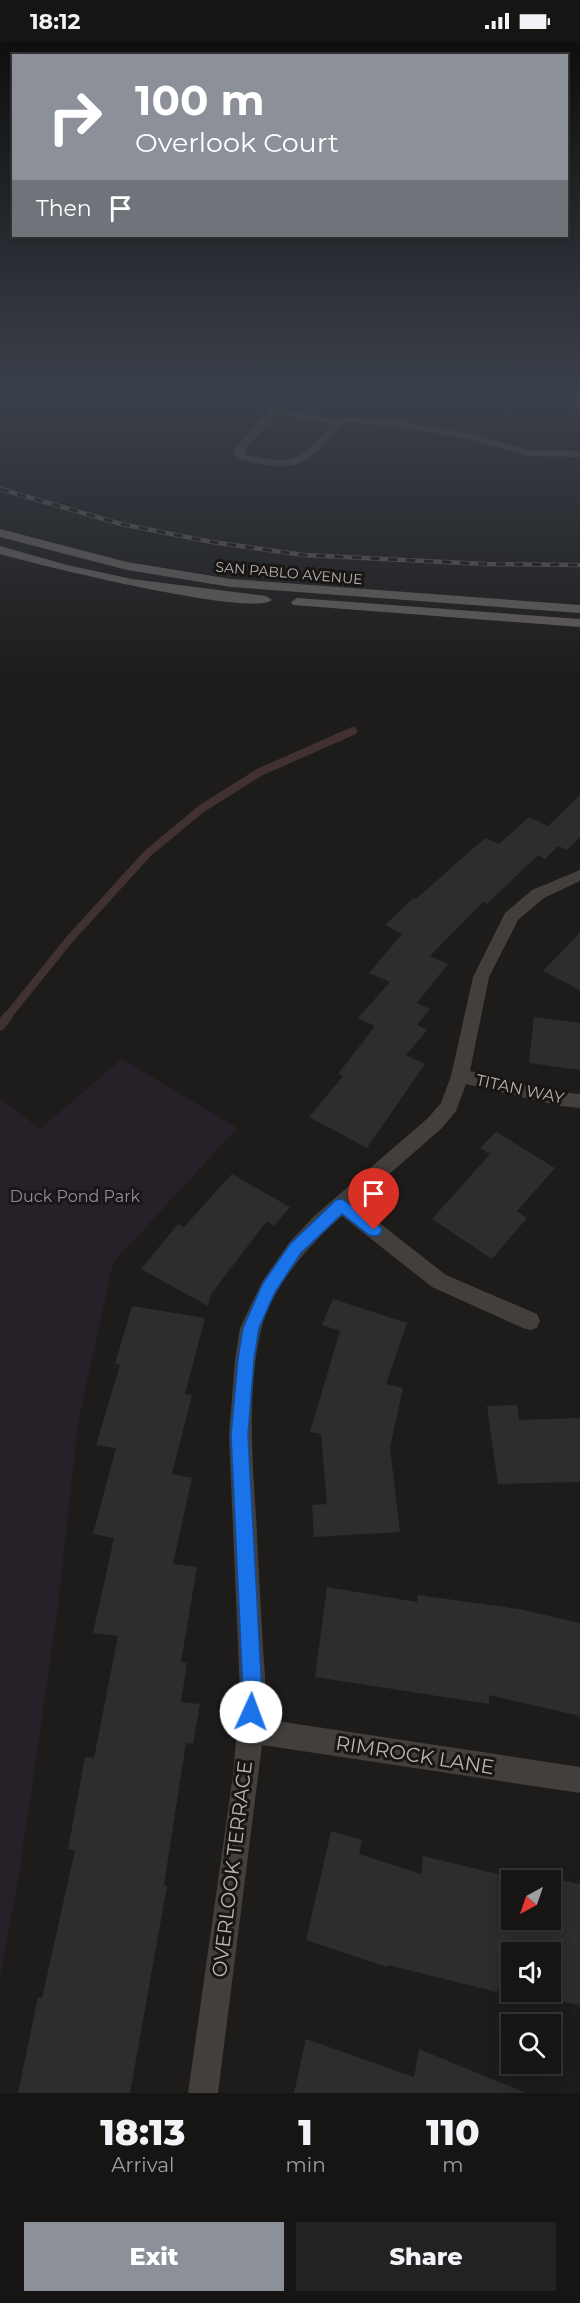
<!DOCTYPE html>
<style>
body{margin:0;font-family:Montserrat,sans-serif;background:#232222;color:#f1f3f6;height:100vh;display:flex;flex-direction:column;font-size:22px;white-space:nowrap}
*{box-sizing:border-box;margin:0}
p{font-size:20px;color:#9e9fa0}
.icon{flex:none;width:33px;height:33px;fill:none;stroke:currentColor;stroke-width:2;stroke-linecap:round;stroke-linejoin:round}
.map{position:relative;height:2051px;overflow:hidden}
.drawer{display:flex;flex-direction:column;background:#161514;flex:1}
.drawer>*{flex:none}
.top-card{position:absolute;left:12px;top:12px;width:556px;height:183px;border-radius:0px;box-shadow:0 3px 15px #0003,0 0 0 2px #353434;background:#8c9099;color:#fff;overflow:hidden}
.needle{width:39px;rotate:220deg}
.controls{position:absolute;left:501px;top:1828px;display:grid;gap:12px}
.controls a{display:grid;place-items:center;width:60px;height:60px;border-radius:0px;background:#161514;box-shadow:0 3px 15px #0003,0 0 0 2px #353434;font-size:30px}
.pin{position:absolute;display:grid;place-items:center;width:51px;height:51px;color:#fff;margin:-62px -26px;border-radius:50% 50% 50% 0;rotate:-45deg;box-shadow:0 0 6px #0007}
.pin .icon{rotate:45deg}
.me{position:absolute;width:66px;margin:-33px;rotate:2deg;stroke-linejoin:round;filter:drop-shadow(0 0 4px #0008)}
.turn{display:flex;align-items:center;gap:21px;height:126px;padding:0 24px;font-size:27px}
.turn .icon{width:78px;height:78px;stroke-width:2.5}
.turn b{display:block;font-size:42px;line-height:51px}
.then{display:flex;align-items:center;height:57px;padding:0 24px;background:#0003;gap:12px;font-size:22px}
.eta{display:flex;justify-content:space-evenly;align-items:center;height:102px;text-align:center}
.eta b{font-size:36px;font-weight:800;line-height:42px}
.cta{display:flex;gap:12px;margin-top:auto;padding:12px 24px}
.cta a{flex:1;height:69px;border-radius:0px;background:#8c9099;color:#fff;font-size:24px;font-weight:800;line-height:69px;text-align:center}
.cta a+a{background:#232222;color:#f1f3f6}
.status{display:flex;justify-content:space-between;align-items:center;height:42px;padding:0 30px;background:#161514;direction:ltr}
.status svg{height:16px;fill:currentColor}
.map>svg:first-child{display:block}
.green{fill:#262128}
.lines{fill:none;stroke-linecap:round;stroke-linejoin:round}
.stream-far1{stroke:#413231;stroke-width:8}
.stream{stroke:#413231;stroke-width:10}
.building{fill:#2e2d2b}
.minor{fill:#423f3c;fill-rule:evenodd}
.major{fill:#615b58;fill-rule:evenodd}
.rail-casing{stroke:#57524f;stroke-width:4.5}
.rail{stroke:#181716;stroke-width:3;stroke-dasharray:9;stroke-linecap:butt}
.route{fill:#1a73e8;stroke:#114b97;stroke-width:1.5}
.labels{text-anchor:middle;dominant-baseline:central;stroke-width:6;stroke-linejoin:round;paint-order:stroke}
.far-street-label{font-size:14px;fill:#bcb2ae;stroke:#181716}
.street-label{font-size:16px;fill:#bcb2ae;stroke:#181716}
.park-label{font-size:16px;fill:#9a87a5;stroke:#181716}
.near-street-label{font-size:20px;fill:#bcb2ae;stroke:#181716}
</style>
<div class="status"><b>18:12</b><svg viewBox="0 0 49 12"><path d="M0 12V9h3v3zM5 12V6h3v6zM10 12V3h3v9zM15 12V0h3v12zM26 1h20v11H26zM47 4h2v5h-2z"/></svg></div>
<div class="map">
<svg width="580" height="2051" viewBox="0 0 580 2051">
<rect width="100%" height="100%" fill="#1d1c1b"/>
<!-- green -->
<path class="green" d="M122,1017L237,1086L113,1221L78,1381L57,1571L19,1833L0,1934V1056L40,1087Z"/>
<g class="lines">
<!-- stream-far1 -->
<path class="stream-far1" d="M7,975L69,898L147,812L201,767L260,730L353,689"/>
<!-- stream -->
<path class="stream" d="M0,984L8,974"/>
</g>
<!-- building -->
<g class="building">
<path d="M580,753V795L567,808L558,804L545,817L538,813L487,862L483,860L430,914L448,922L417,961L430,967L417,983L427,988L406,1013L425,1022L367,1106L309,1075L343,1034L338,1032L375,984L358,976L390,940L369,931L402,892L385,883L413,856L416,857L485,796L499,802L529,775L548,784Z"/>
<path d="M580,891V948L543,929Z"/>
<path d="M534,975L580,981V1028L529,1021Z"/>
<path d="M496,1090L555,1126L517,1169L527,1176L492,1217L432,1177L490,1112L480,1106Z"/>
<path d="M232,1132L290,1165L274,1184L267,1179L211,1252L208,1264L141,1227L178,1182L184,1185Z"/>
<path d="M333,1257L407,1281L386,1342L403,1346L390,1405L400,1490L314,1495L312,1463L327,1462L321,1392L310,1390L340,1289L322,1283Z"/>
<path d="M132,1264L205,1276L185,1352L192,1353L172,1432L192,1436L173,1522L197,1525L181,1620L187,1621L181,1660L200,1662L193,1702L186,1701L164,1843L167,1844L130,2051H18L38,1955L42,1956L75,1808L68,1807L85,1715L94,1716L118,1594L93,1591L114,1496L93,1492L116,1406L96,1403L120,1323L115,1322Z"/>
<path d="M517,1363L519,1378L580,1376V1440L498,1442L487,1364Z"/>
<path d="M327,1545L417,1560L418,1553L519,1567L580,1581V1674L489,1653V1662L315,1635Z"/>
<path d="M331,1789L362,1798L359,1812L421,1832L423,1814L526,1839H512V1878H550V1839H526V1831L580,1842V1963L514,1950H550V1911H512V1949L497,1947V1950L388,1923L387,1925L306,1898Z"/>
<path d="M306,1997L414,2035L419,2007L526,2051H294Z"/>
</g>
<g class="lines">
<!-- minor -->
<g class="minor">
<path d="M285,351H295L281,367L334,377L355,375L398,379L474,392L528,408L580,409V415L527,414L472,398L398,385L355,381L342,382C304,428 296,431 238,417L233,409L234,407L268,369V366ZM277,372L331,382C300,421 293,423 246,413L244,409Z"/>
<path d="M575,351H580V370L576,369L569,356Z"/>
<path d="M580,828V839L544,856L518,878L489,935L470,1029L560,1050L580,1052V1066L560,1064L466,1042L456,1069L442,1086L355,1162L446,1233L537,1272L540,1279L537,1286L530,1288L523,1286L432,1245L342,1174C309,1203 272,1244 261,1288C247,1348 252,1413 256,1474C259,1533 262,1592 266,1651L264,1677L580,1725V1751L262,1703L218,2051H188L233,1733L240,1651L229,1393L235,1317L240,1286L262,1240L289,1201L313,1175L428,1076L441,1061L451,1034L473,935L505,871L532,848Z"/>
</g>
<!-- major -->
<g class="major">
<path d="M0,487L127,520L231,537L580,563V571L231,545L127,528L0,495Z"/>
<path d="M0,504L67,523L132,537L266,554L272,558C253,576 34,522 0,512Z"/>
<path d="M297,556L580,577V585L293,563L291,560Z"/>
</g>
<!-- rail casing -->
<g class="rail-casing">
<path id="rail" d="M0,447L121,482L212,500L304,513L485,522L580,523"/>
</g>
<!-- rail -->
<use href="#rail" class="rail"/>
</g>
<!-- sky -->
<linearGradient id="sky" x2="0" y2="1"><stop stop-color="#100f0f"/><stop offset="0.55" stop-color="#3a404a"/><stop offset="1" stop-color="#3a404a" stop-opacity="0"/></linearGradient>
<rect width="580" height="638" fill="url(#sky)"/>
<!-- route -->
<path class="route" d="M342,1157L379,1184L382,1188L379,1193L374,1194L369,1193L342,1172L301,1211L275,1250L259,1286L254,1317L248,1393L262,1651L258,1677L251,1679L244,1677L241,1670L243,1651L231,1393L238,1317L243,1286L263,1241L290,1202L336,1158Z"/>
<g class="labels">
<!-- far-street labels -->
<g class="far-street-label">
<text transform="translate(289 531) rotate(5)">SAN PABLO AVENUE</text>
</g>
<!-- street labels -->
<g class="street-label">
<text transform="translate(520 1047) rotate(12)">TITAN WAY</text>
</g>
<!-- park labels -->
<g class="park-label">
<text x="75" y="1154">Duck Pond Park</text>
</g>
<!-- near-street labels -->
<g class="near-street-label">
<text transform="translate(415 1713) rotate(9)">RIMROCK LANE</text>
<text transform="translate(232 1827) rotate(-83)">OVERLOOK TERRACE</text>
</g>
</g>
</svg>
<div class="controls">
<a><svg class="needle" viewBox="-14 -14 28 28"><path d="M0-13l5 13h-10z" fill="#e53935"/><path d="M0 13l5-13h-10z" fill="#9e9fa0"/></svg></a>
<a><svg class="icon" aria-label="sound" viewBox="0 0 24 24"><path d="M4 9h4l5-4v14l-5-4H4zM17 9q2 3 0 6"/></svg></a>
<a><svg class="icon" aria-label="search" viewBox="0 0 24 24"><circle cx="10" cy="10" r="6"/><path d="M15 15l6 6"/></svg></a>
</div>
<div class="pin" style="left:374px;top:1188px;background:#d93025"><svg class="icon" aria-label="arrive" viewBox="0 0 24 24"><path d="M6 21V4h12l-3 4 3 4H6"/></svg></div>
<svg class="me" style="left:251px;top:1670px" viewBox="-20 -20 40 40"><circle r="19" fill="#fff"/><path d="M0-13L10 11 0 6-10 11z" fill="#1a73e8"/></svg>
<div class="top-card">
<div class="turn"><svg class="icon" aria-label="right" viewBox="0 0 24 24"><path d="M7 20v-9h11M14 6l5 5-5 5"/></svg><div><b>100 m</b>Overlook Court</div></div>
<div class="then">Then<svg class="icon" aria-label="arrive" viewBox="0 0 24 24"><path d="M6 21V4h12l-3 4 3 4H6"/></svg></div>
</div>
</div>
<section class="drawer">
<div class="eta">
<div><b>18:13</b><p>Arrival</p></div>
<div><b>1</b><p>min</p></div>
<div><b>110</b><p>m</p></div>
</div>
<div class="cta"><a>Exit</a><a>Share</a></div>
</section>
